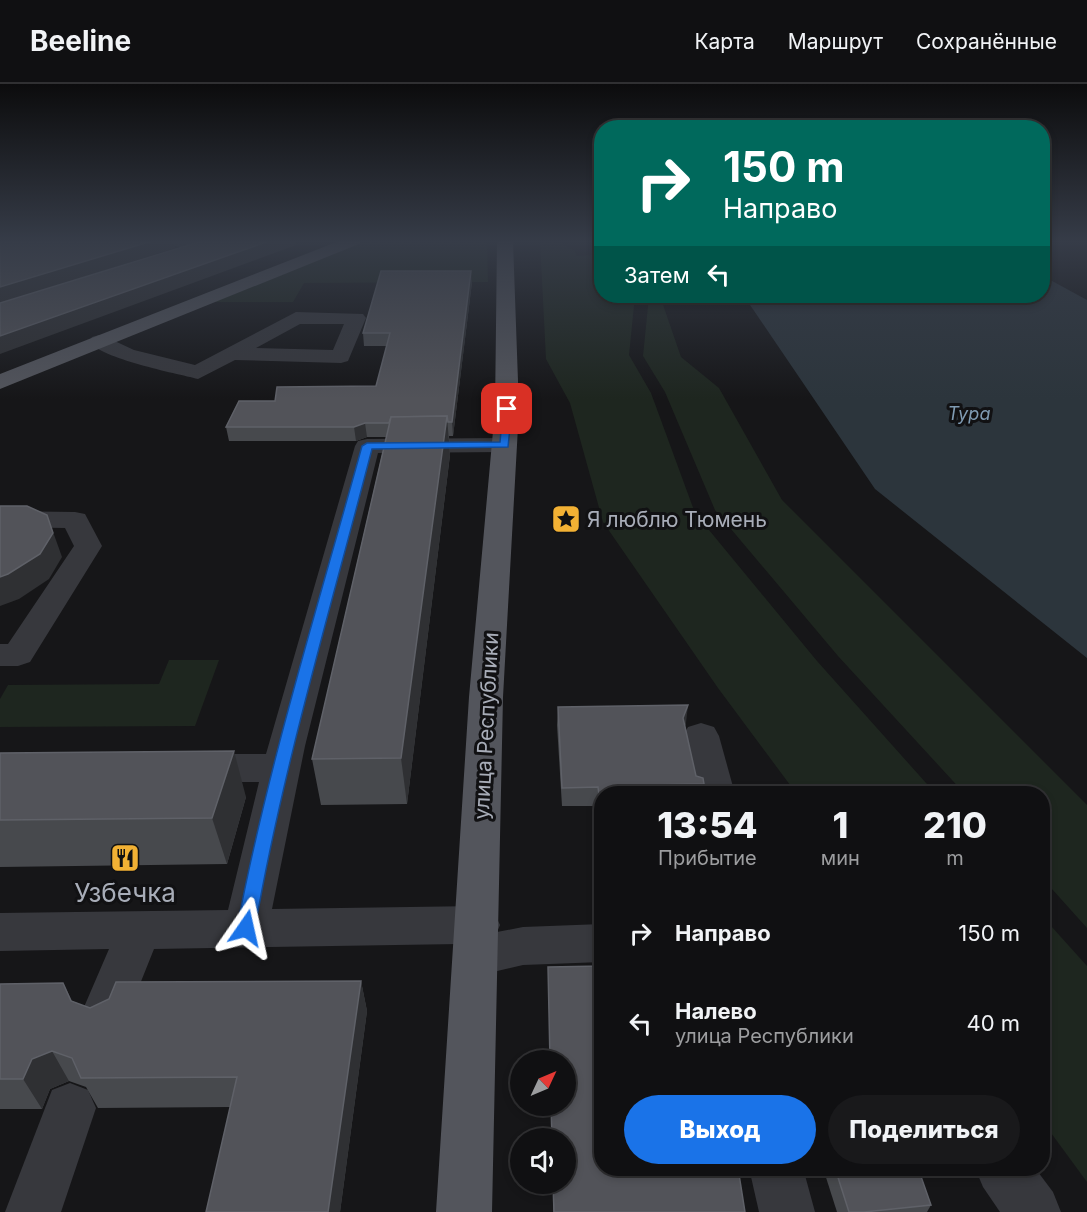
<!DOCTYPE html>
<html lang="ru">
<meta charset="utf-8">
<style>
body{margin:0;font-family:Inter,sans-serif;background:#19191b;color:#f1f3f6;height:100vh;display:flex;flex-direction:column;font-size:22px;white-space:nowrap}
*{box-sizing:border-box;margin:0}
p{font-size:20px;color:#9c9d9f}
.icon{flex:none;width:33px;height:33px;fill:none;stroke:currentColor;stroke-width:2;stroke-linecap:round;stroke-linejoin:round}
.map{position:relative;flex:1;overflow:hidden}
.sheet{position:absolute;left:594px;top:702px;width:456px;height:390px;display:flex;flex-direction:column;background:#101012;border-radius:24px;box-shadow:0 3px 9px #0003,0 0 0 2px #303032}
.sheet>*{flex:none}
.guide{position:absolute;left:594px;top:36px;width:456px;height:183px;border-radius:24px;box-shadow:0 3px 9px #0003,0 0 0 2px #303032;background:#00695c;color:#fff;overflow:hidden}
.needle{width:39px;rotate:46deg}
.fabs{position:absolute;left:510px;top:966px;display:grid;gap:12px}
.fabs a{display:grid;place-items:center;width:66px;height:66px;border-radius:50%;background:#101012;box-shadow:0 3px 9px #0003,0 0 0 2px #303032;font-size:30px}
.pin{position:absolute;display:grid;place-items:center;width:51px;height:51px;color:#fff;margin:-26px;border-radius:12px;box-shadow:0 3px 9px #0006}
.me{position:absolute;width:66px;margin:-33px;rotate:11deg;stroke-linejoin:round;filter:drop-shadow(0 0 4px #0008)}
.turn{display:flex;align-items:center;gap:21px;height:126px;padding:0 30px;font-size:27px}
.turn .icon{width:78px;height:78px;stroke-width:2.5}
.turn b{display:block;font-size:42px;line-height:51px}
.then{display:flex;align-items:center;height:57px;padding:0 30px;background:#0003;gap:12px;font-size:22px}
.eta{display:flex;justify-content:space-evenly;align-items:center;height:102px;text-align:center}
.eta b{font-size:36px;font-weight:800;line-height:42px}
.cta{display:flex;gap:12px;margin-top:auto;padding:12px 30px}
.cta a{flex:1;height:69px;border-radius:36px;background:#1a73e8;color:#fff;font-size:24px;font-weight:800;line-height:69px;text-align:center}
.cta a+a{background:#19191b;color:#f1f3f6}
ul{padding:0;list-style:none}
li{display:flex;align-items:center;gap:18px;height:90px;padding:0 30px}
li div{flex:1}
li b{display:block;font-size:22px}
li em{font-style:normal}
header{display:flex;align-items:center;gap:36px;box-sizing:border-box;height:84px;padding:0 30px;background:#101012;border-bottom:2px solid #303032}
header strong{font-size:28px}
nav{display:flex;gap:33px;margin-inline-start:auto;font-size:21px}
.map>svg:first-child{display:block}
.green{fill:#1e261f}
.water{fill:#2c353c}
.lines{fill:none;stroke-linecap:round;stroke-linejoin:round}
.minor{fill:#37383d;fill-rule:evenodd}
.major{fill:#53555c;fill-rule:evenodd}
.wall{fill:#47494d}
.shaded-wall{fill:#2f3033}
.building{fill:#525359;stroke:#5f6168;stroke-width:1.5}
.route{fill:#1a73e8;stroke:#114b97;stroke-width:1.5}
.labels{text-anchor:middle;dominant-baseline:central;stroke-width:6;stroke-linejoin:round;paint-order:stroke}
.far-water-label{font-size:18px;font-style:italic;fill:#7f9bb3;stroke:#111113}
.poi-label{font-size:21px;fill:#a8adb8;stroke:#111113;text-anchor:start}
.street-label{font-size:21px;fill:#a8adb8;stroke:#111113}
.near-poi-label{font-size:26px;fill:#a8adb8;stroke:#111113}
</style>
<header>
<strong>Beeline</strong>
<nav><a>Карта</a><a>Маршрут</a><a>Сохранённые</a></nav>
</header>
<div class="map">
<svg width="1087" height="1128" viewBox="0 0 1087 1128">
<rect width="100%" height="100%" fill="#161618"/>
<!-- green -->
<g class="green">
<path d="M366,157H487L488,198L304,199L293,218H214Z"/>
<path d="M540,157H558L575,167L576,172L593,171L592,167L601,160L602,212H635L629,271L651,309L695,429L817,577L935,709H796L718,604L603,438L570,319L546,275Z"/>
<path d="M649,212H660L681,273L719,304L782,416L1087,721V844L1043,795L1042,710L964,709L838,572L715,426L665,308L643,272Z"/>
<path d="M169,576H219L195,642L0,643V615L8,601L159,600Z"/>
<path d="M1042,832L1087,882V1098L1043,1038Z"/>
</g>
<!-- water -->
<path class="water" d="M1043,192L1087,216V574L875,405L744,212H1042Z"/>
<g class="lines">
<!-- minor -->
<g class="minor">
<path d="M167,157H197L209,159L211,163L209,167L172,177L166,176L163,172L166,168L183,164L169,160Z"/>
<path d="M296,228L363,230L366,234L348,277L341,279L235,276L198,295C175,289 101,275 89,257L92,253L99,251L106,253L134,266L195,281ZM300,240H344L333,266L256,264Z"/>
<path d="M505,354L514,356L517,361L514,366L505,368L378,369L305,662L272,825L478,822L494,828L500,841L497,848L523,843L602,840V878L523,881L476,892L460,886L453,872L459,860L154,865L122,945L105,952L88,945L81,930L109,865L0,867V829L228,826L259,698H194L181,694L175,684L181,674L194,670H266L355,362L358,357L367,355Z"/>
<path d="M0,427L75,428L85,430L102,462L30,578L18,582H0V560H8L74,462L65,444L0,443Z"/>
<path d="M701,639L714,643L719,652L735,710H696L683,652L688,643Z"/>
<path d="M70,999L88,1006L96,1024L61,1128H5L52,1006Z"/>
<path d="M749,1084H803L815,1128H759Z"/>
<path d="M975,1084H1035L1053,1108L1061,1128H1000L983,1103Z"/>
</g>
<!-- major -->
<g class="major">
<path d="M339,157H361L359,160L0,305V290Z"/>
<path d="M497,157H513L519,325L503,613L492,1128H436L469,613L495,325Z"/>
</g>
</g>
<!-- wall -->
<g class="wall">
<path d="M472,198L453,352H449L450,371L407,720L321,721L312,675L386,353H367L356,357H229L226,343L275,317L376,302L387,262H364L363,249Z"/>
<path d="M558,623L686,639L685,642L696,692L704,700L703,710H602V753H600L597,722H562L557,641Z"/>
<path d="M0,669L246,713L227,780L0,783Z"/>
<path d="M548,883L602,1084L745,1128H553V1100H566V1054H552L551,1022H566V976H550Z"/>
<path d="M361,897L367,927L340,1128H206L231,1023L98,1024L86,1003L69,997L50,1005L42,1025H0V900L63,899L72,917L90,924Z"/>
<path d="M823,1084H918L931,1121L927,1128H837Z"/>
</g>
<!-- shaded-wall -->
<g class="shaded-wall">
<path d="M152,157H174L175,164L0,220V203Z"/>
<path d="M269,157H295L296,161L0,270V252Z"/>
<path d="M471,187L472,198L453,352L452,338Z"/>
<path d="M447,332L450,371L407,720L401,674Z"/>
<path d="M365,339L367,353L356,357L354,343Z"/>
<path d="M47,431L62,473L49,495L19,515L0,522V493Z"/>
<path d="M688,621L686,639L681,652L683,634Z"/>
<path d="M234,667L246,713L227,780L212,734Z"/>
<path d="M361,897L367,927L340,1128H328Z"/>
<path d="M52,967L69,997L50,1005L42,1025L23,995L32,975Z"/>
</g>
<!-- building -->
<g class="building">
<path d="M0,157H152L0,203Z"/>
<path d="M202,157H269L0,252V219Z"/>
<path d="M381,187H471L452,338H448L447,332L391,333L389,339H365L354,343H226L239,317H275L277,303L376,302L390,249H363Z"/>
<path d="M447,332L401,674L312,675L391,333Z"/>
<path d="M0,422H27L47,431L53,449L40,470L8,490L0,493Z"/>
<path d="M688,621L683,634L696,692L703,694L704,700L646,701L648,710H602V734L598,703L562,704L558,623Z"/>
<path d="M234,667L212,734L0,736V669Z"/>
<path d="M602,882V1084H738L745,1128H554L553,1100H566V1054H552L551,1022H566V976H550L548,883Z"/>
<path d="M361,897L328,1128H206L237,993L81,994L72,974L52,967L32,975L23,995H0V900L63,899L71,917L90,924L109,915L116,898Z"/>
<path d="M835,1084H918L931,1121L864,1128H849Z"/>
</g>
<!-- sky -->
<linearGradient id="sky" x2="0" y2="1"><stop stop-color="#0c0c0d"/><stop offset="0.5" stop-color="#363c48"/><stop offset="1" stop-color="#363c48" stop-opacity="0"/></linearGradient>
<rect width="1087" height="315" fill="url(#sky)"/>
<!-- route -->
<path class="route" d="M507,322L512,325L508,363L372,365C331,524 283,683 255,844L253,850L246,852L240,850L237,844C268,681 318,522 362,362L367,359L500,358L503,325Z"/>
<!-- icons -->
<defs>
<g id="sight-square" transform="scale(1.5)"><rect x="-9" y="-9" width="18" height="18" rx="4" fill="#f2b134" stroke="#111113"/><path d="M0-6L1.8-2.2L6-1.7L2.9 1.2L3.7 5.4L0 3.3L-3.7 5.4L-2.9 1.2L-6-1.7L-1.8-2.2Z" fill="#111"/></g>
<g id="restaurant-square" transform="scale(1.5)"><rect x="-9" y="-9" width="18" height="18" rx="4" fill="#f2b134" stroke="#111113"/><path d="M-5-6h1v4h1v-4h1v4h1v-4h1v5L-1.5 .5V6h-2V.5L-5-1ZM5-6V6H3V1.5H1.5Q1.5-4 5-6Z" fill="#111"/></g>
</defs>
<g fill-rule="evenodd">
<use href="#sight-square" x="566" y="435"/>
<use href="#restaurant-square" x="125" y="774"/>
</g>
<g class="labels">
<!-- far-water labels -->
<g class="far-water-label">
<text x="969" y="329">Тура</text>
</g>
<!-- poi labels -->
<g class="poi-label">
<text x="587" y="435">Я люблю Тюмень</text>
</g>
<!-- street labels -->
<g class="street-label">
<text transform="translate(486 642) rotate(-87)">улица Республики</text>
</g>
<!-- near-poi labels -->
<g class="near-poi-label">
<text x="125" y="808">Узбечка</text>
</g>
</g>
</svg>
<div class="fabs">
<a><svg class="needle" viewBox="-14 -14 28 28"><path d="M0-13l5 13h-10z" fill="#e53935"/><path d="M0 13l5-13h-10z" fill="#9c9d9f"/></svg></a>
<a><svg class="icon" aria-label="sound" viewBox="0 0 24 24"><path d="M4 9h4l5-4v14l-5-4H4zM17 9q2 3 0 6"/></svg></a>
</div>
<div class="pin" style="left:507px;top:325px;background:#d93025"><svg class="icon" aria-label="arrive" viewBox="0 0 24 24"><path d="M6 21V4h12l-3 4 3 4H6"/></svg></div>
<svg class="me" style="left:246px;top:844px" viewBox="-20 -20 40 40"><path d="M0-17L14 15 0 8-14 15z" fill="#1a73e8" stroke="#fff" stroke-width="4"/></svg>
<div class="guide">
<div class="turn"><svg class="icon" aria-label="right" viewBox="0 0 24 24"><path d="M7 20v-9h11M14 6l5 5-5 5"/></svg><div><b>150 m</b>Направо</div></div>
<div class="then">Затем<svg class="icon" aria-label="left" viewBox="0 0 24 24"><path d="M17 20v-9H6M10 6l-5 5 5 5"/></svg></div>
</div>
<section class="sheet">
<div class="eta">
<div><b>13:54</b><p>Прибытие</p></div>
<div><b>1</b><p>мин</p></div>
<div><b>210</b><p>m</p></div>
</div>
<ul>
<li><svg class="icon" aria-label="right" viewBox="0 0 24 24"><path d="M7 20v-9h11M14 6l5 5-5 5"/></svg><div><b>Направо</b></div><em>150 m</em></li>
<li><svg class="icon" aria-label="left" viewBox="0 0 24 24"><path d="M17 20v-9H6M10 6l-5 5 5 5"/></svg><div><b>Налево</b><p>улица Республики</p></div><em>40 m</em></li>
</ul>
<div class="cta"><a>Выход</a><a>Поделиться</a></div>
</section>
</div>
